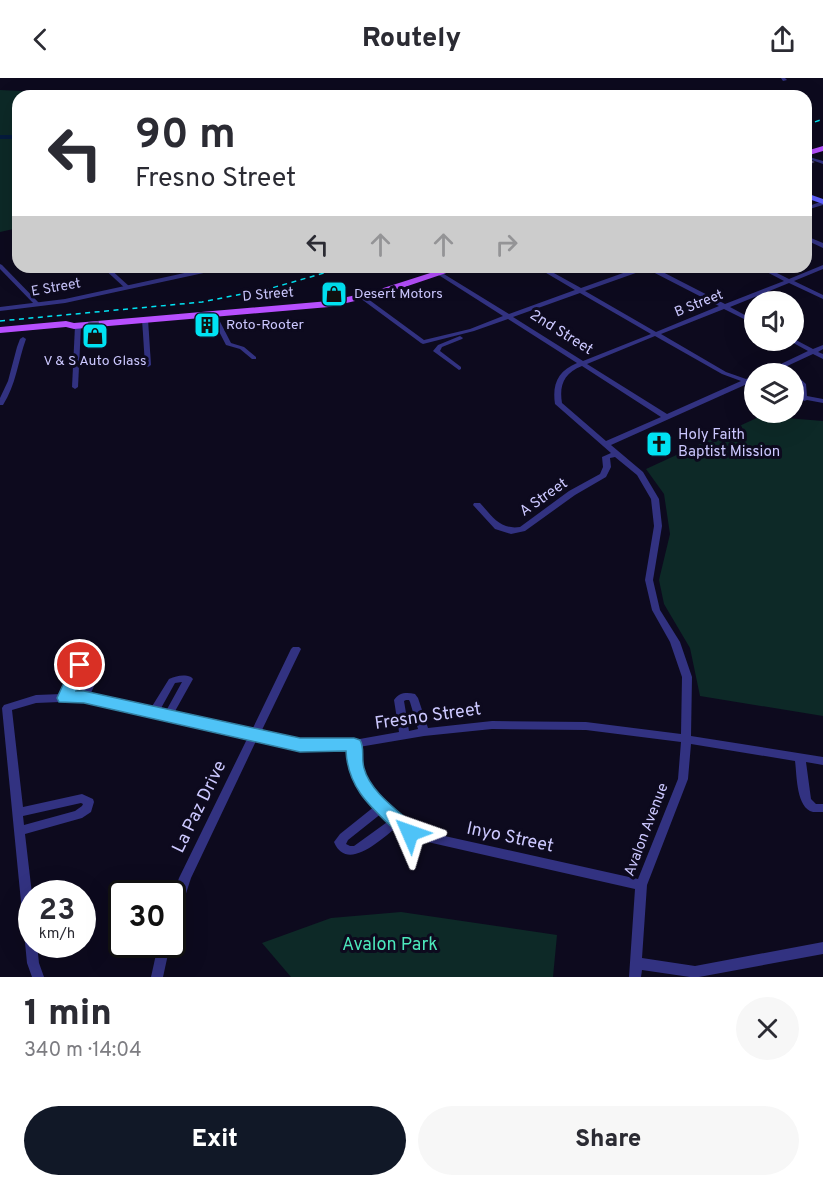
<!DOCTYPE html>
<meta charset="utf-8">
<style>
body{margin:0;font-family:Overpass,sans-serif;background:#f7f7f7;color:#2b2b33;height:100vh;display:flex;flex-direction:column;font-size:22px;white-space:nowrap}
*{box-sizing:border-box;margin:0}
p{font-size:20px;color:#7c7c81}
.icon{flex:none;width:33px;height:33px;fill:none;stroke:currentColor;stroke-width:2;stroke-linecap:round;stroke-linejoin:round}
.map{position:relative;height:899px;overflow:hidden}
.details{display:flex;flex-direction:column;background:#fff;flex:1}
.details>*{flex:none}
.hud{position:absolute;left:12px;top:12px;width:800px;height:183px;border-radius:18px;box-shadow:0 6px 24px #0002;background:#fff;color:#2b2b33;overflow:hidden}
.controls{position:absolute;left:744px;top:213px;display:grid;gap:12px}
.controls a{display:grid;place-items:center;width:60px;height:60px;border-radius:50%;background:#fff;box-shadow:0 6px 24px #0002;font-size:30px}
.speed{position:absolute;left:18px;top:802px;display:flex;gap:12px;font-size:30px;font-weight:700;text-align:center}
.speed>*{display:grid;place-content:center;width:78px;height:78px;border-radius:50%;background:#fff;box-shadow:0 6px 24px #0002;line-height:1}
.speed small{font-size:15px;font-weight:400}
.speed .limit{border:3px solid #111;border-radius:9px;background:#fff;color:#111}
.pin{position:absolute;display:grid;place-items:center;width:51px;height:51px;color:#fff;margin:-26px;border:3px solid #fff;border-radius:50%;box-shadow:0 2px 6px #0007}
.me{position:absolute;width:66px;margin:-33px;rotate:313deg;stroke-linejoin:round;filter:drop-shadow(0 0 4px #0008)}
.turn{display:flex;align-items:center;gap:21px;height:126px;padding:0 24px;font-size:27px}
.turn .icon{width:78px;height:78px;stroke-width:2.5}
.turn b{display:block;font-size:42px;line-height:51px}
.lanes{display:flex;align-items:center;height:57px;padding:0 24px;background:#0003;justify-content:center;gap:30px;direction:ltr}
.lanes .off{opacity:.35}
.round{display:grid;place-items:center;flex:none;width:63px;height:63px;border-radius:32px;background:#f7f7f7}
.summary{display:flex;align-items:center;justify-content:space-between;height:102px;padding:0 24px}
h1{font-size:36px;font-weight:800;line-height:45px}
.cta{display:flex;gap:12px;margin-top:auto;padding:12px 24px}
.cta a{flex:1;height:69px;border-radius:36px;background:#111827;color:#fff;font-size:24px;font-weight:800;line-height:69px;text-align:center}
.cta a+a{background:#f7f7f7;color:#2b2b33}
header{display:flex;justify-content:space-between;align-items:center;height:78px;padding:0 24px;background:#fff;font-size:27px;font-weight:800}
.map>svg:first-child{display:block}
.green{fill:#0d2927}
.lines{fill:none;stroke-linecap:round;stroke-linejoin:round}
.river{fill:#051b3d;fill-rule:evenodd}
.minor{fill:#323281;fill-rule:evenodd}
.tertiary{fill:#323281;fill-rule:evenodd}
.secondary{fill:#5f60ff;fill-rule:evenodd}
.primary{fill:#b74fff;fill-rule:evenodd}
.rail{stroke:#00e3f3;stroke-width:1.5;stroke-dasharray:5 4.5;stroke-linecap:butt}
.wall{fill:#29224e}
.shaded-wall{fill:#171133}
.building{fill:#3b3361;stroke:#524b7a;stroke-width:1.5}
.route{fill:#4fc3f7;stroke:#337fa1;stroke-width:1.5}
.labels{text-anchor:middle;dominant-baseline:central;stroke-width:6;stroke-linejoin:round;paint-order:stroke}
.far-street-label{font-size:14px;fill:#ccc8ff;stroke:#0d0a1e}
.far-poi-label{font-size:14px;fill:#ccc8ff;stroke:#0d0a1e;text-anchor:start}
.street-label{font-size:15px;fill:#ccc8ff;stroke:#0d0a1e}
.poi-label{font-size:15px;fill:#ccc8ff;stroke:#0d0a1e;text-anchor:start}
.near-street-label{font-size:18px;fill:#ccc8ff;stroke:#0d0a1e}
.near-park-label{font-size:18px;fill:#4ce7bb;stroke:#0d0a1e}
</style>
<header><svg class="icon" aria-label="back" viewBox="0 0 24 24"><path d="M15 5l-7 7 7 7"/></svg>Routely<svg class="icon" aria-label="share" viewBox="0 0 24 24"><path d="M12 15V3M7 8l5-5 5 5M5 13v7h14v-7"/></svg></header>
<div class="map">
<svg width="823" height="899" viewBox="0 0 823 899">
<rect width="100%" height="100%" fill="#0d0a1e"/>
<!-- green -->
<g class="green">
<path d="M0,12L133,18H18V150L0,154Z"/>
<path d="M761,338L823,343V638L700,618L690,570L664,526L659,502L670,456L664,416L646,391Z"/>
<path d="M401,834L557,857L553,899H291L262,865L331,840Z"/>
</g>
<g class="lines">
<!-- river -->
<rect class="river" x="0" y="57" width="18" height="4"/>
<!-- minor -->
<g class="minor">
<path d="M781,0H785L787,2L783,3Z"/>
<path d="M806,78L823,83V86L806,80Z"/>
<path d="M823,123V127L806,132V129Z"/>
<path d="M0,186L2,187L40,226V228H36L0,191Z"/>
<path d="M823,187V191L794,203L823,217V221L789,205L730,229L754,242V246L724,231L661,256L726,294L746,301L754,298V302L753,303L754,304V308L747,306L611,367L643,394L659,421L662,448L653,502L660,532L680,564L692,599L691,658L823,679V687L806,684L811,721L816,726H823V734C822,734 815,734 813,734C796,730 797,697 795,683L691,666L688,701L647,807L642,880L695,888L823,864V876L699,899H690L642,892L641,899H629L635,811L410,760L406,758L397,749C381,761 347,795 334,764L340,756L375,728L359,711L350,689L349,670L300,671L257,661L191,800L178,840L176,844L172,845V821L179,800L248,659L84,623L36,625L12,632L23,729L82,716L93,721L94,724L91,734L82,740L25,756L32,816V867H37L39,885L44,899H32L27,885L2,630L4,627L36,617L62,616C68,600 81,565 104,586L90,617L151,630L169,601C177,598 183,596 191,599L193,601L174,635L252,652L291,571L293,569H299L301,571L261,654L300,663L354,662L399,654L394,622C399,614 407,614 415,616L418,620L428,650L492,643L586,644L681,656L682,599L670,564L652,532L645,502L654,448L651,421L637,397L615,379L610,380L611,389L606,399L575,417L525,453L511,456L495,451L473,427L474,425H480C492,438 500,452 520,449L569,413L600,396L603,389L602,379L611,375L555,326C552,306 558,293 577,285L508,241L474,253L423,266L421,265L360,220V218H364L424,262L470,251L503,238L437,196V194L439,193L509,236L575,212L536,189H543L581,210L640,189H653L725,226L784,203L757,189H765L789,201ZM647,191L719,228L656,254L585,213ZM580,215L651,256L583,283L513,239ZM655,258L722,296L741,303L667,336L587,286ZM582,288L661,339L606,363L562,325C559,307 564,295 582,288ZM88,587L94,588L81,615L71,616L80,595ZM182,604L166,633L160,632L175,605ZM406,622H409L410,624L418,651L409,653L404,623ZM492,651L586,652L681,664L678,701L638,801L413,751L368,708L360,689L359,669L424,658ZM81,725L83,726L82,728L75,733L24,747L23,738ZM382,735L390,742L354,768H350L346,766L348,762Z"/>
<path d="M102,189H108L130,209V211H126Z"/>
<path d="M213,234L216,236L231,265L244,269L256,279V281H252L240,271L226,267L210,236Z"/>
<path d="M145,239L148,241L151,287L148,289L145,287L142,241Z"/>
<path d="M78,246L81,248L78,309L75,311L72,309L75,248Z"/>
<path d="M460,258L463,260L462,261L442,269L440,273L461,289V291L459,292L433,273L438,267Z"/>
<path d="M23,259L26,261C18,283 16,307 3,327H0V320L8,303L17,269L20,261Z"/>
<path d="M794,261L813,271L823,267V271L818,274L823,276V281L813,276L770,296H760L808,273L788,262H794Z"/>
<path d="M794,296L796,297L806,306L807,318L823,321V325L807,322L804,323L800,320L794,319V315L800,316V307L794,301Z"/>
<path d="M158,867H170L163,899H151Z"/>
</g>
<!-- tertiary -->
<g class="tertiary">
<path d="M806,158L823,165V170L806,162Z"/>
<path d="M212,189H226L222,191L65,225L0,233V229L65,221Z"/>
</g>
<!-- secondary -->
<path class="secondary" d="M806,115L823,121V126L806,120Z"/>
<!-- primary -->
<g class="primary">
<path d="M823,68V73L806,78V73Z"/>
<path d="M449,189H464L381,217L329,229L74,251L66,249L0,255V249L66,243L74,245L329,223L374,213Z"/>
</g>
<!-- rail -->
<g class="rail">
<path d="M806,47L823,41"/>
<path d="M0,243L202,224L272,210L345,189"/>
</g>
</g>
<!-- wall -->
<g class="wall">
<path d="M201,237L215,250L205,252L202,244Z"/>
<path d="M100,252L99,264L90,265L88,258Z"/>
</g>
<!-- shaded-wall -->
<g class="shaded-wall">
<path d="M813,84L811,94L806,95V87Z"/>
<path d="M214,243L215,250L205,252L204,245Z"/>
<path d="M98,244L100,252L99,264L98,257Z"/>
</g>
<!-- building -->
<g class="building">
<path d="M806,81L813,84L806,87Z"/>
<path d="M210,235L214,243L204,245L201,237Z"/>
<path d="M98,244V257L88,258L89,245Z"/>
</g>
<!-- route -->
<path class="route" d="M80,581L85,583L88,587L76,613H84L300,660H354L360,662C365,670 361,680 364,690C370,714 399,733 417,750L419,755L417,761L410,763L404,761C376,733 348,714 346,673L300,674L84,625L59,624L57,620L72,587L74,583Z"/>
<!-- icons -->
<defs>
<g id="shop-square" transform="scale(1.35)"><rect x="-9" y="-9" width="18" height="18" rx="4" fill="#00e3f3" stroke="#0d0a1e"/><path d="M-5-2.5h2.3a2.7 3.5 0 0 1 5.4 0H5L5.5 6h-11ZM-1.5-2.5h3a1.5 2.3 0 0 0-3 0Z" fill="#111"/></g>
<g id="building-square" transform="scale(1.35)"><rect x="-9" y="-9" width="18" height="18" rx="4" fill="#00e3f3" stroke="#0d0a1e"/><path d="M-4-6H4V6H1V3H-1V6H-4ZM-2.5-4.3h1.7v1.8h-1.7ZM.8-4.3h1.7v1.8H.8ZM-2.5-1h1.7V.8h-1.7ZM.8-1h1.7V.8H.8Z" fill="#111"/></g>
<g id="church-square" transform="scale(1.35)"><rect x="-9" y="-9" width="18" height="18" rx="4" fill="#00e3f3" stroke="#0d0a1e"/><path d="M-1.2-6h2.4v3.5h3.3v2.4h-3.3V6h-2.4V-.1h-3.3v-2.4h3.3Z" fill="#111"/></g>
</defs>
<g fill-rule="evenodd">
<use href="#shop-square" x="334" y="216"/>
<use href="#building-square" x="207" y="247"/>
<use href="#shop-square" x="95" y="258"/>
<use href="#church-square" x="659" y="366"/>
</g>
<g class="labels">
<!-- far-street labels -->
<g class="far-street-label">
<text transform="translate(56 210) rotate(-10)">E Street</text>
<text transform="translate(268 217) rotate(-5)">D Street</text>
<text transform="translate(699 226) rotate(-22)">B Street</text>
</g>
<!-- far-poi labels -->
<g class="far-poi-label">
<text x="354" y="216">Desert Motors</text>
<text x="226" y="247">Roto-Rooter</text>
<text x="95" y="283" text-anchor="middle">V &amp; S Auto Glass</text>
</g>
<!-- street labels -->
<g class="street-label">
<text transform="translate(561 255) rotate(32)">2nd Street</text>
<text transform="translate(544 420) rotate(-35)">A Street</text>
<text transform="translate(647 752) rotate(-69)">Avalon Avenue</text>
</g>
<!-- poi labels -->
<g class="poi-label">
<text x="678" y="357">Holy Faith<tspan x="678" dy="17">Baptist Mission</tspan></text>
</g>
<!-- near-street labels -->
<g class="near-street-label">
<text transform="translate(428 639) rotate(-8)">Fresno Street</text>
<text transform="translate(200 729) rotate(-64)">La Paz Drive</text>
<text transform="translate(510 760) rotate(12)">Inyo Street</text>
</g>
<!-- near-park labels -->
<g class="near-park-label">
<text x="390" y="867">Avalon Park</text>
</g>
</g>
</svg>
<div class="controls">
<a><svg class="icon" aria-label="sound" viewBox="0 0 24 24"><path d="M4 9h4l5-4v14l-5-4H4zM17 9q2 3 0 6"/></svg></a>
<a><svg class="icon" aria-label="layers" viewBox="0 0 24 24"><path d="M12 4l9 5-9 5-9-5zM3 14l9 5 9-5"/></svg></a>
</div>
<div class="speed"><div>23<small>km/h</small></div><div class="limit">30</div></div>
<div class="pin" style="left:80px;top:587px;background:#d93025"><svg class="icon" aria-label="arrive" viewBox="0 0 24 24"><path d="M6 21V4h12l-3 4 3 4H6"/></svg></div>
<svg class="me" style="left:410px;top:755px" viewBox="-20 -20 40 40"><path d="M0-17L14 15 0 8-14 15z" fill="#4fc3f7" stroke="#fff" stroke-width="4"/></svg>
<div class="hud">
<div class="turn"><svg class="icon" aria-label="left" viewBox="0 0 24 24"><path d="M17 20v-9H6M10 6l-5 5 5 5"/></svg><div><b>90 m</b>Fresno Street</div></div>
<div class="lanes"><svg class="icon" aria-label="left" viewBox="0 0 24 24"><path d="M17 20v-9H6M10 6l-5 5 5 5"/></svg><svg class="icon off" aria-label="ahead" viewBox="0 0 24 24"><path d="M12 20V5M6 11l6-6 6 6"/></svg><svg class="icon off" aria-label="ahead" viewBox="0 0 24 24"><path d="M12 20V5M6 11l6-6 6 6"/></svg><svg class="icon off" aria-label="right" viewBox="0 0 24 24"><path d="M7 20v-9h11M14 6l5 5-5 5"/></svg></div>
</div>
</div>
<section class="details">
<div class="summary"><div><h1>1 min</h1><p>340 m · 14:04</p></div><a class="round"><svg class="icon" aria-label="close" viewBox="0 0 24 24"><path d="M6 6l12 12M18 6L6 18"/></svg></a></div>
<div class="cta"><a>Exit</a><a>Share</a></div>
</section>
